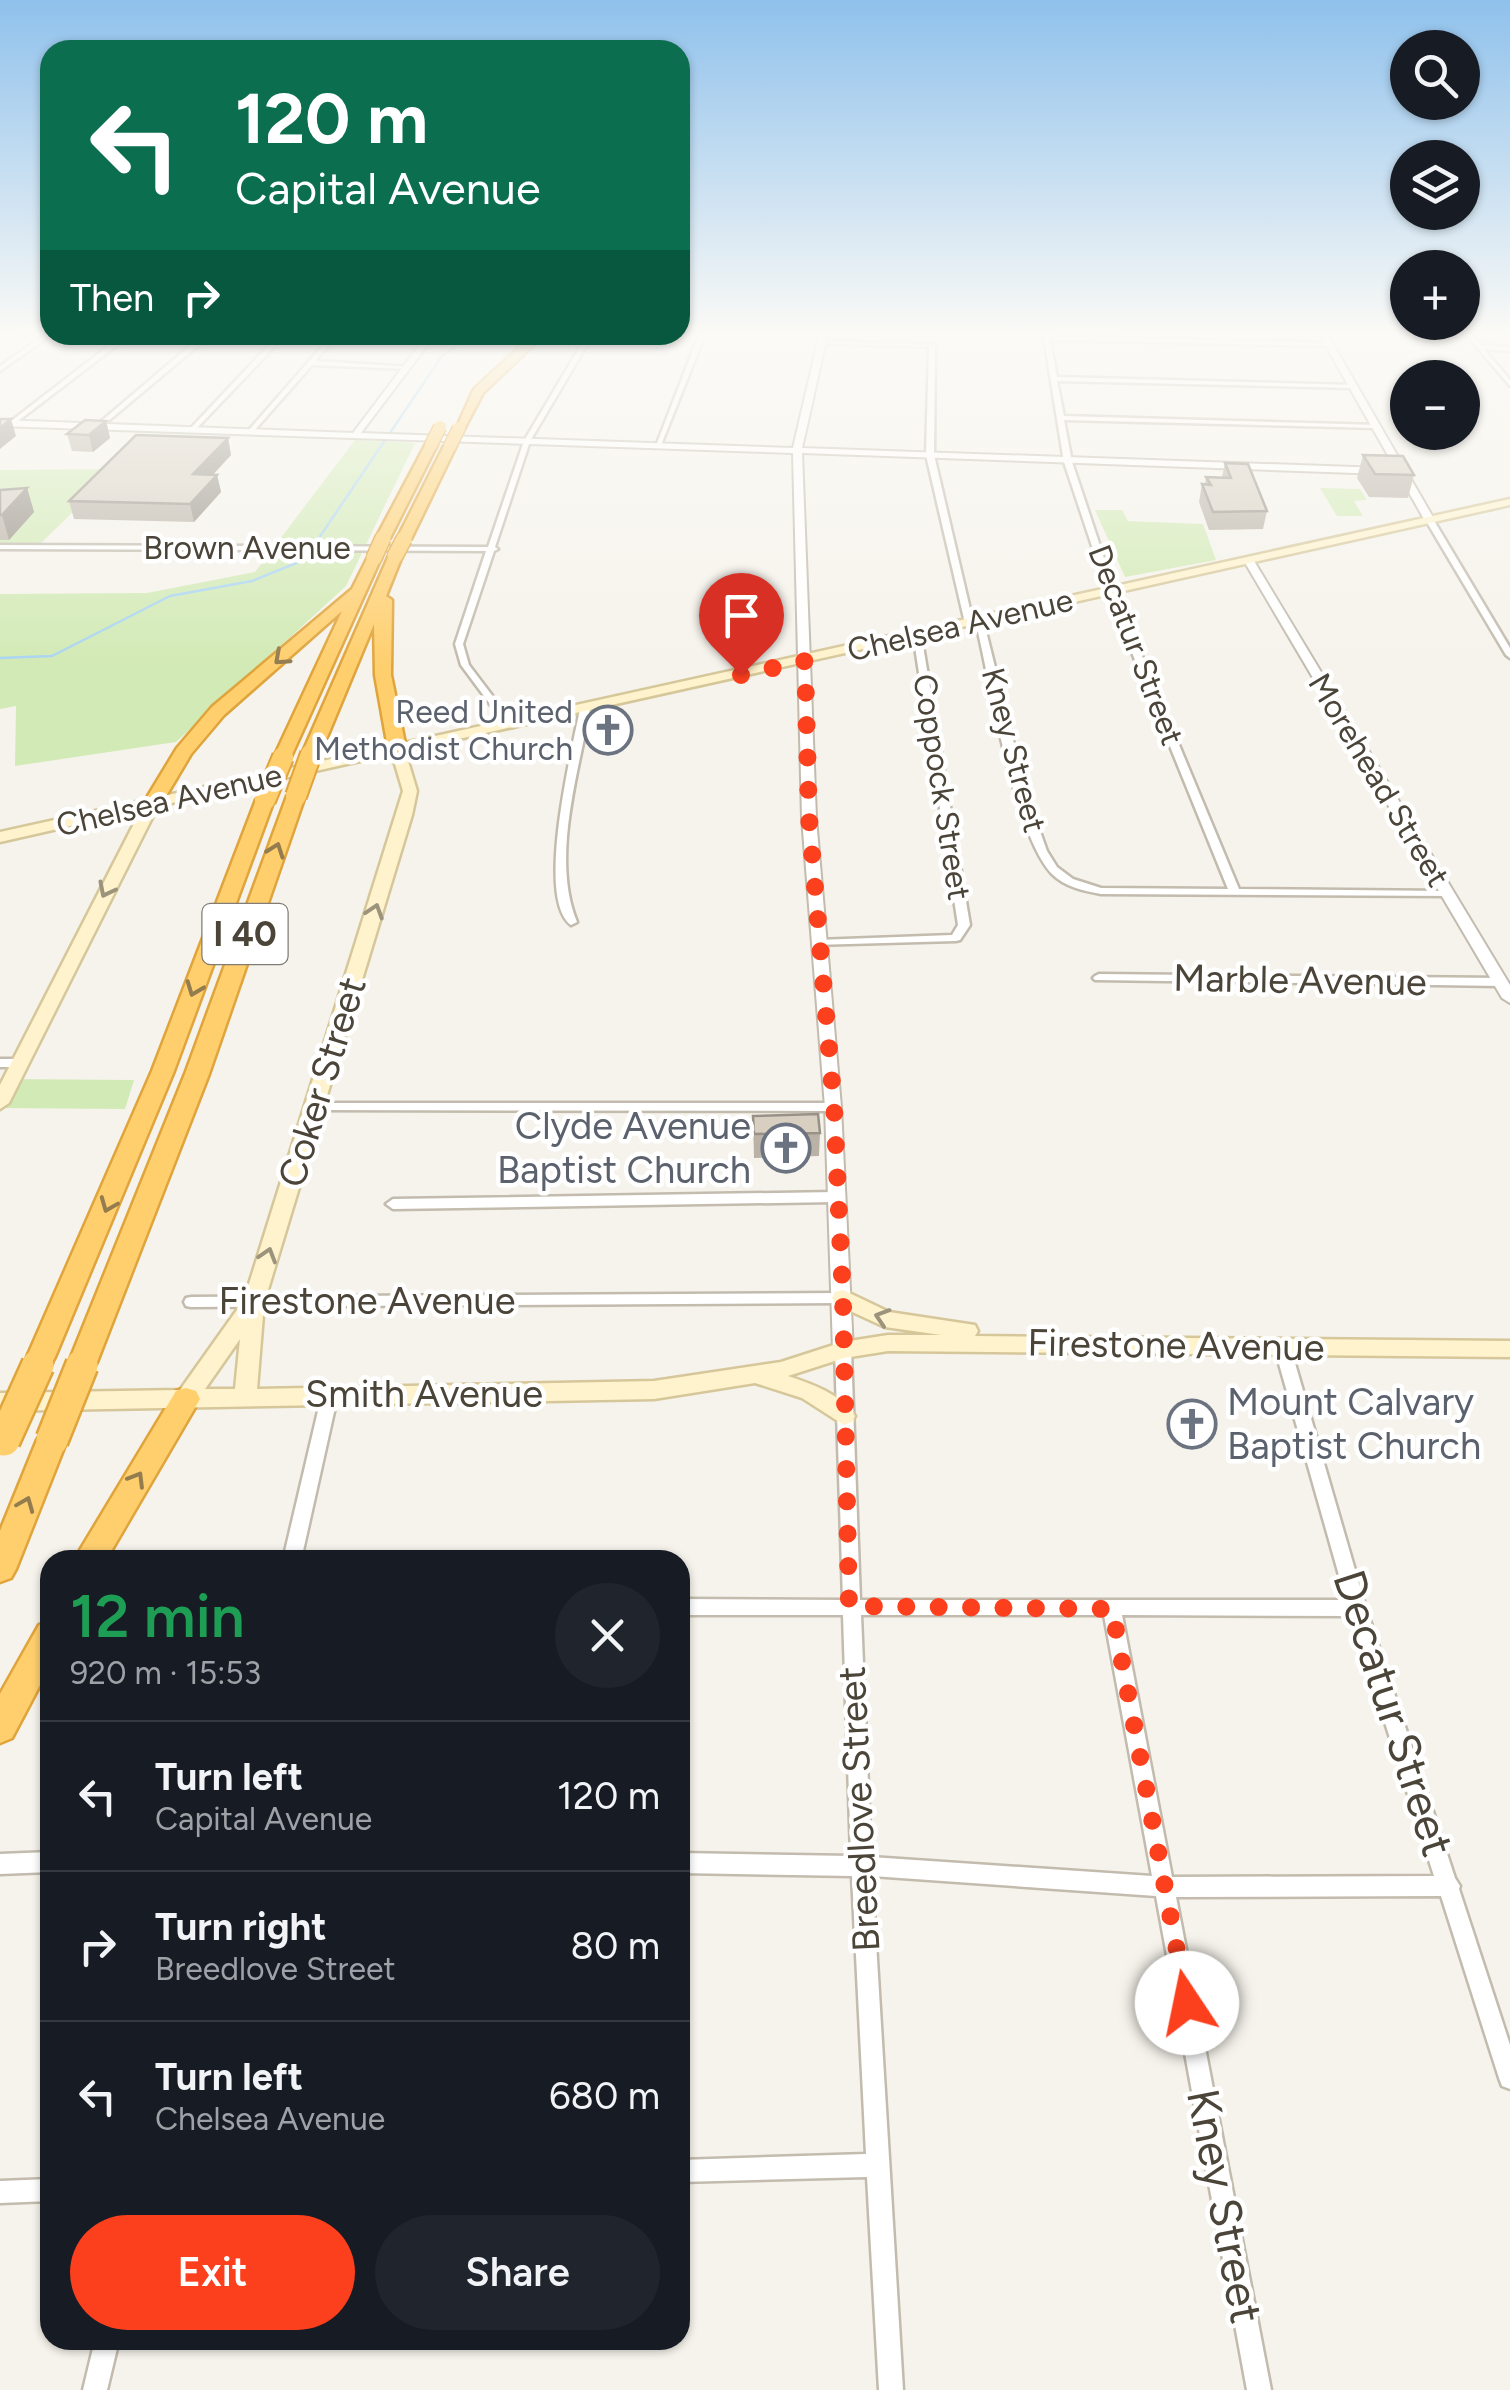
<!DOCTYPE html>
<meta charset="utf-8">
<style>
body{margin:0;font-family:Figtree,sans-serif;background:#20242c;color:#f1f3f6;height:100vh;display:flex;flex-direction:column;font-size:38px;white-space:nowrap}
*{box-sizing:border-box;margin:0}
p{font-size:32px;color:#9ea1a6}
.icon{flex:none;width:55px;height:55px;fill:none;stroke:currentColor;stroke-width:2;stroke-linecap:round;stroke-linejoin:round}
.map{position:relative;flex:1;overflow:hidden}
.drawer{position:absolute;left:40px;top:1550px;width:650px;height:800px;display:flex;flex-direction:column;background:#171b24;border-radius:30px;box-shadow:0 2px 8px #0004}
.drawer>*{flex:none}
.hud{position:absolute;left:40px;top:40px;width:650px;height:305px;border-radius:30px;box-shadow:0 2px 8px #0004;background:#0b6e4f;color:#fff;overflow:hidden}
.fabs{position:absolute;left:1390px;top:30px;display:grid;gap:20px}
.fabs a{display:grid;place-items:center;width:90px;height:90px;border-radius:50%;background:#171b24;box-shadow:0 2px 8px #0004;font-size:50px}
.pin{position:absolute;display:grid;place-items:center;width:85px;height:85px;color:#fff;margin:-102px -42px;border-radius:50% 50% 50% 0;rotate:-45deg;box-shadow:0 0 10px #0007}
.pin .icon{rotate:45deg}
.me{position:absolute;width:110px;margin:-55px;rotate:349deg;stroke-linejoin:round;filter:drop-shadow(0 0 8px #0008)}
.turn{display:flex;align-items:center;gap:35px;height:210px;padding:0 30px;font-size:45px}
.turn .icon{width:130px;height:130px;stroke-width:2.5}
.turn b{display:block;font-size:70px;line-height:85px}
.then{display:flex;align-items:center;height:95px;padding:0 30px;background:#0003;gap:20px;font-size:38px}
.round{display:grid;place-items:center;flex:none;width:105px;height:105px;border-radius:52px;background:#20242c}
.overview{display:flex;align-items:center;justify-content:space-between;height:170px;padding:0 30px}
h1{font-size:60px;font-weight:600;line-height:75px;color:#1e9e55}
.cta{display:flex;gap:20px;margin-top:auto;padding:20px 30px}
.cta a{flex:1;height:115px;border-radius:60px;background:#fc3f1d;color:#fff;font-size:40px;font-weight:600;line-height:115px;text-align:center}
.cta a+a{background:#20242c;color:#f1f3f6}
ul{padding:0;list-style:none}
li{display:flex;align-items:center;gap:30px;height:150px;padding:0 30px;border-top:2px solid #363941}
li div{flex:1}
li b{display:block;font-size:38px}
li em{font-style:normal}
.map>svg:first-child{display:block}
.green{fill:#d2eab5}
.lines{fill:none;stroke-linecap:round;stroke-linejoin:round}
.stream{stroke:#a9d4f2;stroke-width:2.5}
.minor-casing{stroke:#c2bbae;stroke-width:5}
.tertiary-casing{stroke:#c2bbae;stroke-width:4}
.secondary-casing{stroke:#d6c79b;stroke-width:5}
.motorway-casing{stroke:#e0a43c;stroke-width:5}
.minor{fill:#fff;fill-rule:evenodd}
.tertiary{fill:#fff;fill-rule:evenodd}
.secondary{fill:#fff3cd;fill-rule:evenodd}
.motorway{fill:#ffcf6e;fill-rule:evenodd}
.motorway-bridge-far4-casing{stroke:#e0a43c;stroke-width:15;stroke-linecap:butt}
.motorway-bridge-far3-casing{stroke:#e0a43c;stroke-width:18;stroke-linecap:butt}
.motorway-bridge-far2-casing{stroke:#e0a43c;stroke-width:24;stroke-linecap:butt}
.motorway-bridge-far1-casing{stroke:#e0a43c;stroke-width:30;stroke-linecap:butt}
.motorway-bridge-casing{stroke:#e0a43c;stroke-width:36;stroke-linecap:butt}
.motorway-bridge-far4{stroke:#ffcf6e;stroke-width:12}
.motorway-bridge-far3{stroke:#ffcf6e;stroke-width:15}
.motorway-bridge-far2{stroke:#ffcf6e;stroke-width:20}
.motorway-bridge-far1{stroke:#ffcf6e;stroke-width:25}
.motorway-bridge{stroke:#ffcf6e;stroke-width:31}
.wall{fill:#bab2a6}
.shaded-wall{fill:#979187}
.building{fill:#d8cfc1;stroke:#979187;stroke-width:2.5}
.oneway{stroke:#937c4e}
.oneway2{stroke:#9c937c}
.route{stroke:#fc3f1d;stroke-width:18;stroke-dasharray:0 32.4}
.labels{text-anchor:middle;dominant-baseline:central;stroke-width:9;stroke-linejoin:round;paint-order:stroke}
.far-street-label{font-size:32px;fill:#4b4439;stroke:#fff}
.far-worship-label{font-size:32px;fill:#5b616d;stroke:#fff;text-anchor:end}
.shield{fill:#fff;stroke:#817c74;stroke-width:2.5}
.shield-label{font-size:35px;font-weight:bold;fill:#4b4439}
.street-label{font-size:38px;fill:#4b4439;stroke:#fff}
.worship-label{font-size:38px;fill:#5b616d;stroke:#fff;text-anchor:end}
.near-street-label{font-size:45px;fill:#4b4439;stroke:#fff}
</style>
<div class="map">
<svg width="1510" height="2390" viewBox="0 0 1510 2390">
<rect width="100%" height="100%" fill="#f6f3ec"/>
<!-- green -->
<g class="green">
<path d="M355,440L415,443L346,586L176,742L15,766L16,706L0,709V594L147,593L255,572Z"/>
<path d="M117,469L41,543L0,544V470Z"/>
<path d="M1320,488L1360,489L1367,500L1354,501L1363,516H1337Z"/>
<path d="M1095,510H1122L1128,521L1203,524L1216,560L1125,577Z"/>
<path d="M0,1079L134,1080L125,1109L0,1108Z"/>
</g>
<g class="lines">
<!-- stream -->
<path class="stream" d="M0,658L52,656L170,596L252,581L304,560L442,356L471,335"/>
<!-- minor casing -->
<g class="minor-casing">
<g id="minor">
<path d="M0,332H50L51,335L0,371V366L43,336Z"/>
<path d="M700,332H706L661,445L656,446Z"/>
<path d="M1043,332H1049L1050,336L1331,343L1329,346L1050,340L1057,377L1355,385L1353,388L1057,381L1064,416L1379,425L1377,428L1064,420L1072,462L1115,591L1239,889L1448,891L1452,892V896L1101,894C1084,891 1065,887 1052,874C1015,835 991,688 978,632L965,623L926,455L929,347L819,343L822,341L935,345L934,455L973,622L986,631L1026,792L1047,851L1057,867L1073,879L1101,888L1228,889L1107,591L1064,462Z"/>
<path d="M1464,332H1470L1481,345L1510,347V351L1484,349L1510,380V386Z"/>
<path d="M102,335L278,337L281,340L195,430L190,429L272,342L205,340L101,427H97V425L198,339L128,337L14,424H10V422L120,337Z"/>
<path d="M332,335H338L315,361L410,367L407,369L312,365L253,432H249V430Z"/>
<path d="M587,335H593L530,441L495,547L498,549L494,551L463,644L469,665L513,723V727H507L461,665L455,644L486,551L0,549V545L488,547L524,441Z"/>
<path d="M1429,517L1433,519L1510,648V658L1506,655L1425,519Z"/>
<path d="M917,631L921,634L970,925L960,940L956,941L813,945V941L817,940L952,935L958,925L913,634Z"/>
<path d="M585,706L590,709C578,774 551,859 577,922L571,925C535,899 572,750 580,709Z"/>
<path d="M1099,974L1500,978L1506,982L1500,986L1095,980L1093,978L1095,976Z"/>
<path d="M0,1059H22L28,1063L22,1067H0Z"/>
<path d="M316,1103H833L839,1107L833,1111L311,1110L310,1107L311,1104Z"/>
<path d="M835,1192L842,1197L835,1202L393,1209L386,1204L393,1199Z"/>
<path d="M843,1293L848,1294L850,1298L848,1302L843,1303L191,1307L186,1306L184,1302L186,1298L191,1297Z"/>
<path d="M1282,1340L1287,1342L1290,1346L1366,1608L1455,1878L1460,1886L1459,1889L1510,2045V2089L1502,2086L1499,2078L1441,1896L1176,1897L1271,2390H1247L1156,1896L872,1876L903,2390H879L867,2177L680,2182V2160L866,2154L852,1876L680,1873V1853L851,1856L843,1615H680V1599L843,1600L835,1350L838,1346H848L851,1350L860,1600H1346L1274,1346L1277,1342ZM861,1615H1104L1152,1876L871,1857ZM1122,1615L1351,1616L1434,1876L1172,1877Z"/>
<path d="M330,1388L335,1390L338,1394L301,1560H283L322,1394L325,1390Z"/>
<path d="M50,1852V1872L0,1874V1854Z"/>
<path d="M50,2179V2201L0,2203V2181Z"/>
<path d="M95,2340H119L107,2390H83Z"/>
</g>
</g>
<!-- tertiary casing -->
<g class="tertiary-casing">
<g id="tertiary">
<path d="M820,332H828L802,448L1383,468L1388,471L1383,474L802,453L816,818L841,1107L853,1350L850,1355H836L833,1350L825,1107L802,818L793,453L0,426V420L353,433L427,335H435L361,433L793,448Z"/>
<path d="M1318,332H1326L1434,519L1432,521L1424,519Z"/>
<path d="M1249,558L1254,561L1510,985V1003L1502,998L1244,561Z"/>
</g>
</g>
<!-- secondary casing -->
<g class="secondary-casing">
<path id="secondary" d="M1510,499V505L405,751L417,791L412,815L264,1303L257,1389L654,1381L781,1362L843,1342L888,1335H941L885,1327L835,1304L832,1298L835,1292L843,1290L889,1312L975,1325L978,1331L975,1336L1510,1341V1357L888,1351L844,1358L788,1376C812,1384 841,1394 855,1416L852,1422L844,1425L802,1398L755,1383L654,1399L0,1411V1393L180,1390L244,1300L403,791L392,754L158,806L9,1103L0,1109V1085L141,810L0,842V832ZM240,1339L235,1389H205Z"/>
</g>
<!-- motorway casing -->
<g class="motorway-casing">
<g id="motorway">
<path d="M533,335H544L483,393L463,431H455L474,389Z"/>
<path d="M427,442L437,445L390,538L378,541L376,538Z"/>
<path d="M450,442L456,446L411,539L399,542L397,539L444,446Z"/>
<path d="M390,553L402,556L386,596L392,600L391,675L406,748L397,753L388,748L375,675L374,624L320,754L305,758L302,754Z"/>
<path d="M369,555L381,558L289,761L274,757L342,611L224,715L191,754L159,808H145L143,804L177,748L212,707L352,589Z"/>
<path d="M296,790L305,796L209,1074L97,1362L93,1369H73L69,1362L185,1074L287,796Z"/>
<path d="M265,794L274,800L174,1071L55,1357L51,1364H31L27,1357L152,1071L256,800Z"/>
<path d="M186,1388L196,1391L200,1399L106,1560H74L176,1391Z"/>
<path d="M52,1428L62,1432L67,1440L16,1569L11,1578L0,1582V1531L37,1440L42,1432Z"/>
<path d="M50,1621V1666L12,1738L0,1743V1694L39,1625Z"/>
</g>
</g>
<!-- minor -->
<use href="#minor" class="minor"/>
<!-- tertiary -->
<use href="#tertiary" class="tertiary"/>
<!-- secondary -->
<use href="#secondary" class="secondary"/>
<!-- motorway -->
<use href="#motorway" class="motorway"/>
<!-- motorway-bridge-far4 casing -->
<g class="motorway-bridge-far4-casing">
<g id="motorway-bridge-far4">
<path d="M431,445L440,427"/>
<path d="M450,446L459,428"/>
</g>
</g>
<!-- motorway-bridge-far3 casing -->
<g class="motorway-bridge-far3-casing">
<g id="motorway-bridge-far3">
<path d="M395,556L404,539"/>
<path d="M374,558L383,538"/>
</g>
</g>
<!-- motorway-bridge-far2 casing -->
<g class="motorway-bridge-far2-casing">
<g id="motorway-bridge-far2">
<path d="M296,796L311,754"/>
<path d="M265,800L283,757"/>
</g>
</g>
<!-- motorway-bridge-far1 casing -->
<g class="motorway-bridge-far1-casing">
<g id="motorway-bridge-far1">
<path d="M37,1367L41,1357"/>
<path d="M81,1367L83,1362"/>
</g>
</g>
<!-- motorway-bridge casing -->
<g class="motorway-bridge-casing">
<g id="motorway-bridge">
<path d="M4,1440L38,1365"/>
<path d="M52,1440L82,1365"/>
</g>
</g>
<!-- motorway-bridge-far4 -->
<use href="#motorway-bridge-far4" class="motorway-bridge-far4"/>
<!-- motorway-bridge-far3 -->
<use href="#motorway-bridge-far3" class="motorway-bridge-far3"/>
<!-- motorway-bridge-far2 -->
<use href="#motorway-bridge-far2" class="motorway-bridge-far2"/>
<!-- motorway-bridge-far1 -->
<use href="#motorway-bridge-far1" class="motorway-bridge-far1"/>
<!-- motorway-bridge -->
<use href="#motorway-bridge" class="motorway-bridge"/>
</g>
<!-- wall -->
<g class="wall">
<path d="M106,421L110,438L93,452L72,451L67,434Z"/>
<path d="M228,438L231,455L213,475H217L221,492L194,522L74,519L69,501Z"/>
<path d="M1363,455L1414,475L1408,498L1369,497L1357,478Z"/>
<path d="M1225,463L1267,511L1263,529L1209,530L1199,502L1202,484L1205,485L1206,477H1222Z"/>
<path d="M27,488L34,512L9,540H0V490Z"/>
<path d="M753,1116L820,1133L819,1156L754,1158Z"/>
</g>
<!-- shaded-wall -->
<g class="shaded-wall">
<path d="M11,419L16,436L0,449V428Z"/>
<path d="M106,421L110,438L93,452L89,435Z"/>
<path d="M228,438L231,455L197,491L193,474Z"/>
<path d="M217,475L221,492L194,522L190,504Z"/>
<path d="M27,488L34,512L9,540L2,515Z"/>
</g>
<!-- building -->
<g class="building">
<path d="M0,419H11L0,428Z"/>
<path d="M85,420L106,421L89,435L67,434Z"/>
<path d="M136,435L228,438L193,474L217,475L190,504L69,501Z"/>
<path d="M1363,455L1403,456L1414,475L1375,474Z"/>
<path d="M1225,463L1248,464L1267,511L1213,512L1202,484L1211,485L1206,477L1231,478Z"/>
<path d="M27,488L2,515H0V490Z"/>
<path d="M818,1114L820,1133L754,1134L753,1116Z"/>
</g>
<!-- one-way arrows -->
<defs><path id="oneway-chevron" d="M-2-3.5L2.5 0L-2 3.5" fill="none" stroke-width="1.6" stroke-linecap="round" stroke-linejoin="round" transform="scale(2.5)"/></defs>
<g class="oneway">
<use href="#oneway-chevron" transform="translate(281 658) rotate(138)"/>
<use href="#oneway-chevron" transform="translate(276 850) rotate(-70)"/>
<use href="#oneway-chevron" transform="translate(194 989) rotate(111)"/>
<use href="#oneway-chevron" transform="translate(108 1205) rotate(112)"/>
<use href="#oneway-chevron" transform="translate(137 1479) rotate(-59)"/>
<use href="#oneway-chevron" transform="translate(26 1504) rotate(-68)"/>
</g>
<g class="oneway2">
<use href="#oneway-chevron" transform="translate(106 890) rotate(117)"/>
<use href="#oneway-chevron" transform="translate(375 911) rotate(-72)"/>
<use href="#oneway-chevron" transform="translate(268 1255) rotate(-73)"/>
<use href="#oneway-chevron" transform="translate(882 1317) rotate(-162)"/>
</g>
<!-- sky -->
<linearGradient id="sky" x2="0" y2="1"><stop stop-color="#8fc1ec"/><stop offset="0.5" stop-color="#fbfaf6"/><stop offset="1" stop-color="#fbfaf6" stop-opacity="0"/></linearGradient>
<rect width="1510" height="667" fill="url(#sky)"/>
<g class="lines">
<!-- route -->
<path class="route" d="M741,675L805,661L809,818L834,1106L843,1298L849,1606L1112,1609L1187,2003"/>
</g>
<!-- icons -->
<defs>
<g id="church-ring" transform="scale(2.5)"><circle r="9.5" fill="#fff" stroke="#6b7280" stroke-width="1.5"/><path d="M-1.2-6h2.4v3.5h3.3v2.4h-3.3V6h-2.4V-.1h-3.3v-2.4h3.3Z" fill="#6b7280"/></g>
</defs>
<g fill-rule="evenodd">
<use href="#church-ring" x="608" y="730"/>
<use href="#church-ring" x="786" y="1148"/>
<use href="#church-ring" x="1192" y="1424"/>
</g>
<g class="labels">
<!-- far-street labels -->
<g class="far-street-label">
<text x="247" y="548">Brown Avenue</text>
<text transform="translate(960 625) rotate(-13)">Chelsea Avenue</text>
<text transform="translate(1136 645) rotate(69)">Decatur Street</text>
<text transform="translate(1014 750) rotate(75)">Kney Street</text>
<text transform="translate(1379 780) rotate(59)">Morehead Street</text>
<text transform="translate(942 787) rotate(81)">Coppock Street</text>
<text transform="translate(169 800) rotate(-13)">Chelsea Avenue</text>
</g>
<!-- far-worship labels -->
<g class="far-worship-label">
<text x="573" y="712">Reed United<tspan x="573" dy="37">Methodist Church</tspan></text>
</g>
<!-- shield labels -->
<rect class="shield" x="202.5" y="904" width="85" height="60" rx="8"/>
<g class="shield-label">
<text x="245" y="934">I 40</text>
</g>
<!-- street labels -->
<g class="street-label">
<text transform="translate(1300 980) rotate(1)">Marble Avenue</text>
<text transform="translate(322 1082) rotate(-73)">Coker Street</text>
<text x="367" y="1301">Firestone Avenue</text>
<text transform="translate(1176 1345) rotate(1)">Firestone Avenue</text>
<text x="424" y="1394">Smith Avenue</text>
<text transform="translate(859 1809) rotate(-93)">Breedlove Street</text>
</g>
<!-- worship labels -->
<g class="worship-label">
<text x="751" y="1126">Clyde Avenue<tspan x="751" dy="44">Baptist Church</tspan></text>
<text x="1227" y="1402" text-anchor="start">Mount Calvary<tspan x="1227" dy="44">Baptist Church</tspan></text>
</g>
<!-- near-street labels -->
<g class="near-street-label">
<text transform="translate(1394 1713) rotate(72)">Decatur Street</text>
<text transform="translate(1225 2206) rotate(79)">Kney Street</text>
</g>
</g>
</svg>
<div class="fabs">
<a><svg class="icon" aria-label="search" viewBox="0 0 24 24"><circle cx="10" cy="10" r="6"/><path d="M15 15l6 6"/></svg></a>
<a><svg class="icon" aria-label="layers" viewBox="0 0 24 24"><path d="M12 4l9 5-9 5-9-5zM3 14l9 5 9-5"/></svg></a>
<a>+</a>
<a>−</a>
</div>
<div class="pin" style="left:741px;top:675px;background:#d93025"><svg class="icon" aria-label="arrive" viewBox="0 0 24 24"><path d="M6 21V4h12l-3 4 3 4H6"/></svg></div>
<svg class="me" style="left:1187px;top:2003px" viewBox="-20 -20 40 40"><circle r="19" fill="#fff"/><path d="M0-13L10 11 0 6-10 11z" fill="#fc3f1d"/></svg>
<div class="hud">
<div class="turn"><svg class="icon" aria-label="left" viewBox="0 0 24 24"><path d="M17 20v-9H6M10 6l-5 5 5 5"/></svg><div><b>120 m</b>Capital Avenue</div></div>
<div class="then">Then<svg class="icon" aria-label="right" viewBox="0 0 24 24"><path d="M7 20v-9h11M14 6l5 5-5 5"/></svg></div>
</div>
<section class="drawer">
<div class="overview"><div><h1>12 min</h1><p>920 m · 15:53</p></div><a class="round"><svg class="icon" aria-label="close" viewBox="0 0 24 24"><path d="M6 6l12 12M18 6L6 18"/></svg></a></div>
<ul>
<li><svg class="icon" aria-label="left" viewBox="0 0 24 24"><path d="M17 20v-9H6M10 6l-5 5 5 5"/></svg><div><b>Turn left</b><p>Capital Avenue</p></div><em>120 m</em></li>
<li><svg class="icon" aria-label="right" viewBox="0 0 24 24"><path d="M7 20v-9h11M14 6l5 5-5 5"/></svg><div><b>Turn right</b><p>Breedlove Street</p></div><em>80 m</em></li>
<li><svg class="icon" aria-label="left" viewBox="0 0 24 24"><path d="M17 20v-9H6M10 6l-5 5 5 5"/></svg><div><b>Turn left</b><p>Chelsea Avenue</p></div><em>680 m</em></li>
</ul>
<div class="cta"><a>Exit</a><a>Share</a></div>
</section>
</div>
